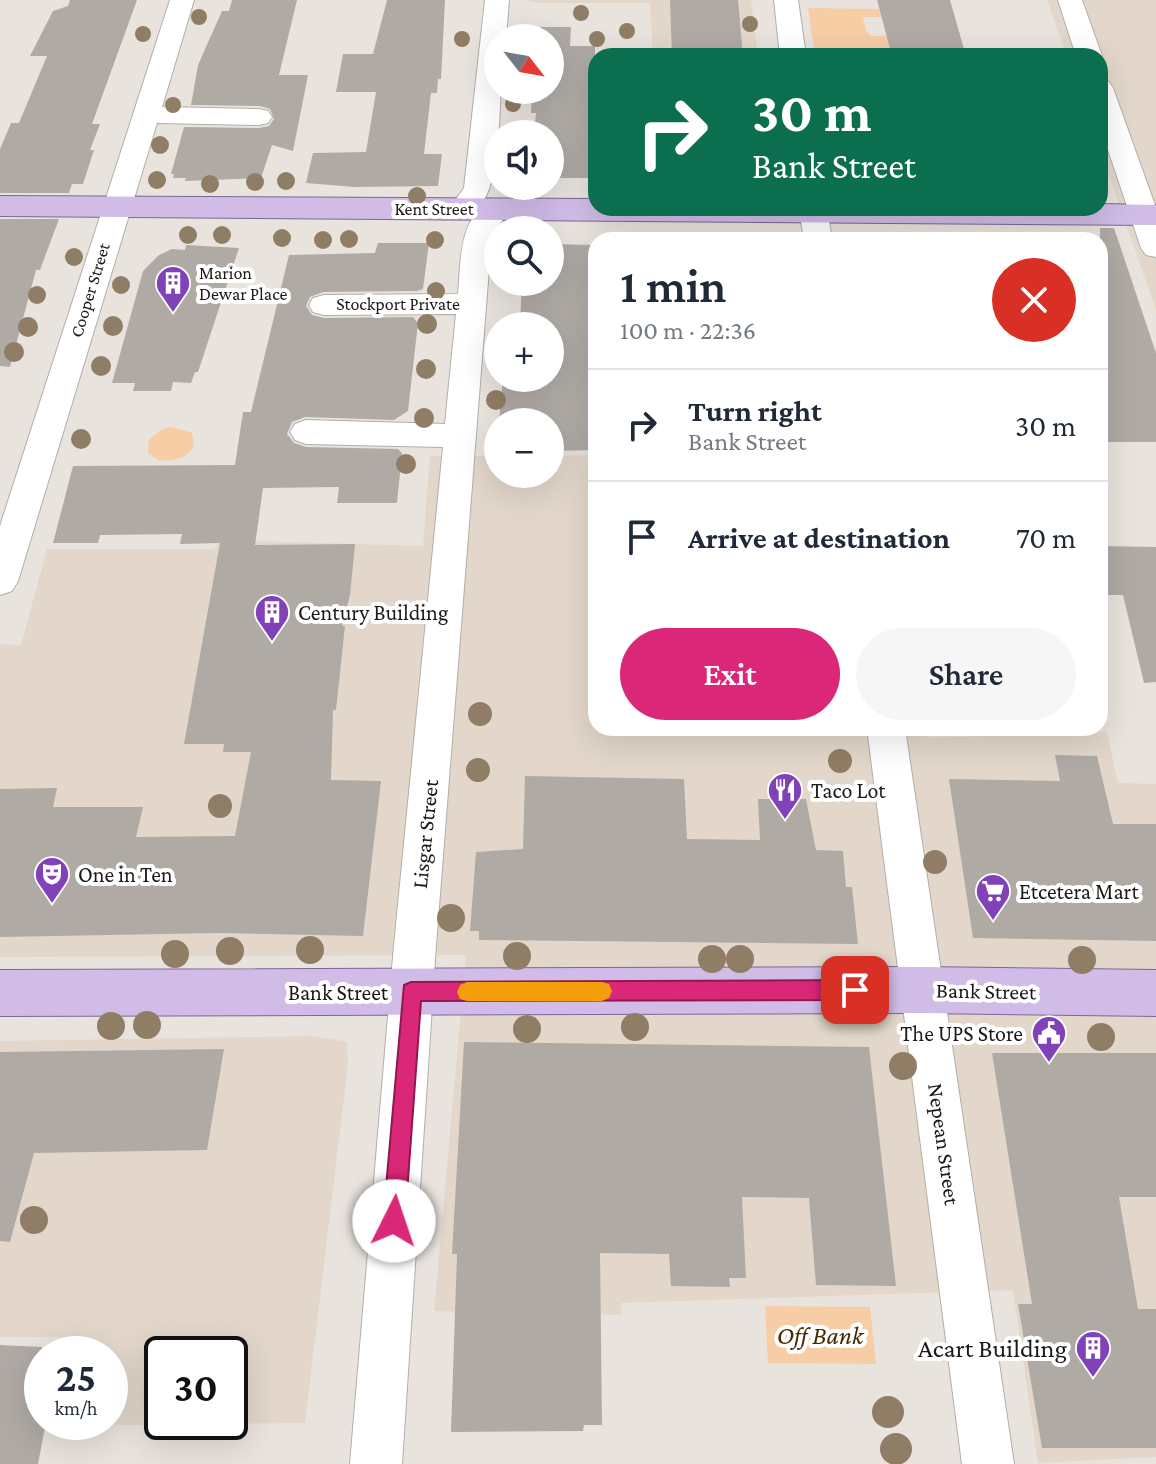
<!DOCTYPE html>
<meta charset="utf-8">
<style>
body{margin:0;font-family:"Crimson Pro",serif;background:#f6f6f7;color:#1f2937;height:100vh;display:flex;flex-direction:column;font-size:30px;white-space:nowrap}
*{box-sizing:border-box;margin:0}
p{font-size:26px;color:#747a83}
.icon{flex:none;width:44px;height:44px;fill:none;stroke:currentColor;stroke-width:2;stroke-linecap:round;stroke-linejoin:round}
.map{position:relative;flex:1;overflow:hidden}
.sheet{position:absolute;left:588px;top:232px;width:520px;height:504px;display:flex;flex-direction:column;background:#fff;border-radius:24px;box-shadow:0 8px 32px #0002}
.sheet>*{flex:none}
.banner{position:absolute;left:588px;top:48px;width:520px;height:168px;border-radius:24px;box-shadow:0 8px 32px #0002;background:#0b6e4f;color:#fff;overflow:hidden}
.needle{width:52px;rotate:121deg}
.controls{position:absolute;left:484px;top:24px;display:grid;gap:16px}
.controls a{display:grid;place-items:center;width:80px;height:80px;border-radius:50%;background:#fff;box-shadow:0 8px 32px #0002;font-size:40px}
.speed{position:absolute;left:24px;top:1336px;display:flex;gap:16px;font-size:40px;font-weight:700;text-align:center}
.speed>*{display:grid;place-content:center;width:104px;height:104px;border-radius:50%;background:#fff;box-shadow:0 8px 32px #0002;line-height:1}
.speed small{font-size:20px;font-weight:400}
.speed .limit{border:4px solid #111;border-radius:12px;background:#fff;color:#111}
.pin{position:absolute;display:grid;place-items:center;width:68px;height:68px;color:#fff;margin:-34px;border-radius:16px;box-shadow:0 4px 12px #0006}
.me{position:absolute;width:88px;margin:-44px;rotate:4deg;stroke-linejoin:round;filter:drop-shadow(0 0 6px #0008)}
.turn{display:flex;align-items:center;gap:28px;height:168px;padding:0 32px;font-size:36px}
.turn .icon{width:104px;height:104px;stroke-width:2.5}
.turn b{display:block;font-size:56px;line-height:68px}
.round{display:grid;place-items:center;flex:none;width:84px;height:84px;border-radius:42px;background:#f6f6f7}
.overview{display:flex;align-items:center;justify-content:space-between;height:136px;padding:0 32px}
h1{font-size:48px;font-weight:600;line-height:60px}
.action{display:flex;gap:16px;margin-top:auto;padding:16px 32px}
.action a{flex:1;height:92px;border-radius:48px;background:#db2777;color:#fff;font-size:32px;font-weight:600;line-height:92px;text-align:center}
.action a+a{background:#f6f6f7;color:#1f2937}
ul{padding:0;list-style:none}
li{display:flex;align-items:center;gap:24px;height:112px;padding:0 32px;border-top:2px solid #e0e1e3}
li div{flex:1}
li b{display:block;font-size:30px}
li em{font-style:normal}
.map>svg:first-child{display:block}
.built{fill:#e3d7cb;fill-rule:evenodd}
.green{fill:#f6cda5}
.building{fill:#b0aaa5}
.lines{fill:none;stroke-linecap:round;stroke-linejoin:round}
.minor-casing{stroke:#b4aea8;stroke-width:2}
.major-casing{stroke:#7d6794;stroke-width:2}
.minor{fill:#fff;fill-rule:evenodd}
.major{fill:#d0bce7;fill-rule:evenodd}
.tree{fill:#907d65}
.route{fill:#db2777;stroke:#8e194d;stroke-width:2}
.slow{fill:#f59e0b}
.labels{text-anchor:middle;dominant-baseline:central;stroke-width:8;stroke-linejoin:round;paint-order:stroke}
.far-street-label{font-size:18px;fill:#1c1a18;stroke:#fff}
.far-poi-label{font-size:18px;fill:#1c1a18;stroke:#fff;text-anchor:start}
.poi-label{font-size:22px;fill:#1c1a18;stroke:#fff;text-anchor:start}
.street-label{font-size:22px;fill:#1c1a18;stroke:#fff}
.near-park-label{font-size:26px;font-style:italic;fill:#472902;stroke:#fff}
.near-poi-label{font-size:26px;fill:#1c1a18;stroke:#fff;text-anchor:end}
</style>
<div class="map">
<svg width="1156" height="1464" viewBox="0 0 1156 1464">
<rect width="100%" height="100%" fill="#e9e3dd"/>
<!-- built -->
<g class="built">
<path d="M525,0H751L758,56H653L650,3H539Z"/>
<path d="M1047,0H1156V310L1100,150V56H1067Z"/>
<path d="M596,455V728H925L927,738L1107,732L1118,783L1156,784V1457L1038,1463L1013,1290L621,1303V1315L434,1311L466,955L0,957V644L21,645L47,549H214L221,540L423,546L430,456H498V474H550V456Z"/>
<path d="M313,1036L347,1042L348,1064L305,1423L50,1426L51,1422H110V1354H66L69,1337H0V1041ZM162,1354H230V1422H162Z"/>
</g>
<!-- green -->
<g class="green">
<path d="M808,8L879,9L881,17H863L866,31L871,36H887L891,54H815Z"/>
<path d="M170,427L191,432C203,454 176,463 158,460L148,453L149,440L161,430Z"/>
<path d="M765,1306L870,1307L876,1364L768,1363Z"/>
</g>
<!-- building -->
<g class="building">
<path d="M70,0H137L92,124H100L90,150H94L83,184H72L69,193H0V149L11,123H19L47,56H30L53,11L68,6Z"/>
<path d="M232,0H297L279,75H308L293,151L272,145L261,178L185,181L186,178H173L174,174H171L184,127L259,128L269,126L274,119L270,109L260,106L191,105L198,65L222,11H229Z"/>
<path d="M387,0H445L441,79H438L437,93H431L424,154H442L438,186L355,187L306,183L313,153L366,152L376,92H336L343,54H373Z"/>
<path d="M670,0H738L743,56H672Z"/>
<path d="M877,0H950L966,56H892Z"/>
<path d="M536,27H571L570,46H595V155H591V178H550V134H534L536,113H531L532,90H550V38H535Z"/>
<path d="M0,219H59L40,270H36L10,367L0,366Z"/>
<path d="M1100,228H1114L1156,353V442H1105L1100,426Z"/>
<path d="M378,243H429L423,289L417,291L323,292L310,297L306,306L312,315L324,318L413,317L418,323L408,411L394,420L305,417L292,422L287,434L294,443L306,447L398,449L402,453L397,503H337L339,487L263,488L255,545L355,544L350,595L342,626H345L336,710H333L331,780L381,781L363,936L218,933L0,937V789L57,788L53,807H143L136,837L235,836L251,752H223L224,744H184L220,543L180,544L182,534L100,535L98,543H53L73,466L235,465L243,412H251L289,255L375,253Z"/>
<path d="M550,244L596,245V450L550,451V422H499L503,378H550V326H508L509,321L520,322L522,282H550Z"/>
<path d="M186,245L239,248L198,372H195L191,383L173,382L171,391H133L135,383H112L143,271L159,255L172,249L185,250Z"/>
<path d="M1100,546L1156,547V682L1144,683L1123,595H1100Z"/>
<path d="M1055,755L1097,756L1113,824H1156V941L973,938L949,779L1060,781Z"/>
<path d="M525,776L684,779L687,839L760,840L758,799H806L816,850L843,851L846,887H852L858,944L479,940V931H470L476,852L523,849Z"/>
<path d="M464,1042L869,1047L896,1286L816,1285L809,1198L742,1197L746,1278H729L730,1287L671,1286L669,1254L600,1253L602,1425H584L583,1431L451,1432L457,1254H452Z"/>
<path d="M224,1049L207,1150L34,1153L10,1242L0,1241V1052Z"/>
<path d="M992,1053H1156V1197H1119L1138,1309H1156V1448H1042L1018,1304H1032Z"/>
<path d="M0,1345L42,1347V1427H45L38,1464H0Z"/>
</g>
<g class="lines">
<!-- minor casing -->
<g class="minor-casing">
<g id="minor">
<path d="M170,0H194L162,107L259,109L268,111L272,117L268,123L259,125L157,123L18,581L12,591L0,595V526Z"/>
<path d="M485,0H509L506,38H498V90H501C498,121 502,229 452,216L448,210L464,188Z"/>
<path d="M774,0H798L806,56H780Z"/>
<path d="M1058,0H1082L1102,56L1100,59V56H1076Z"/>
<path d="M1100,80L1109,82L1113,88L1156,208V257L1146,255L1141,248L1100,126Z"/>
<path d="M496,201L506,204L510,210L492,235L491,243L436,945L402,1464H350L394,945L443,447L306,444L295,440L290,432L295,424L306,420L445,424L456,314L324,315L313,312L309,305L313,298L324,295L458,294C461,263 458,211 496,201Z"/>
<path d="M799,208H827L832,240H804Z"/>
<path d="M867,728H905L1014,1464H962Z"/>
</g>
</g>
<!-- major casing -->
<g class="major-casing">
<g id="major">
<path d="M0,196L596,199V208H1100V204L1156,205V225L0,216Z"/>
<path d="M923,967L1156,970V1016L923,1013L0,1016V970Z"/>
</g>
</g>
<!-- minor -->
<use href="#minor" class="minor"/>
<!-- major -->
<use href="#major" class="major"/>
</g>
<!-- trees -->
<g class="tree">
<circle cx="581" cy="13" r="8"/>
<circle cx="199" cy="17" r="8"/>
<circle cx="750" cy="24" r="8"/>
<circle cx="627" cy="31" r="8"/>
<circle cx="143" cy="34" r="8"/>
<circle cx="462" cy="39" r="8"/>
<circle cx="597" cy="39" r="8"/>
<circle cx="513" cy="104" r="8"/>
<circle cx="173" cy="105" r="8"/>
<circle cx="160" cy="145" r="9"/>
<circle cx="157" cy="180" r="9"/>
<circle cx="286" cy="181" r="9"/>
<circle cx="255" cy="182" r="9"/>
<circle cx="210" cy="184" r="9"/>
<circle cx="417" cy="196" r="9"/>
<circle cx="188" cy="235" r="9"/>
<circle cx="222" cy="235" r="9"/>
<circle cx="282" cy="238" r="9"/>
<circle cx="349" cy="239" r="9"/>
<circle cx="323" cy="240" r="9"/>
<circle cx="435" cy="240" r="9"/>
<circle cx="74" cy="257" r="9"/>
<circle cx="121" cy="285" r="9"/>
<circle cx="436" cy="291" r="9"/>
<circle cx="37" cy="295" r="9"/>
<circle cx="427" cy="324" r="10"/>
<circle cx="113" cy="326" r="10"/>
<circle cx="28" cy="327" r="10"/>
<circle cx="14" cy="352" r="10"/>
<circle cx="101" cy="366" r="10"/>
<circle cx="426" cy="369" r="10"/>
<circle cx="496" cy="400" r="10"/>
<circle cx="424" cy="418" r="10"/>
<circle cx="81" cy="439" r="10"/>
<circle cx="406" cy="464" r="10"/>
<circle cx="480" cy="714" r="12"/>
<circle cx="840" cy="761" r="12"/>
<circle cx="478" cy="770" r="12"/>
<circle cx="220" cy="806" r="12"/>
<circle cx="935" cy="862" r="12"/>
<circle cx="451" cy="918" r="14"/>
<circle cx="310" cy="950" r="14"/>
<circle cx="230" cy="951" r="14"/>
<circle cx="175" cy="954" r="14"/>
<circle cx="517" cy="956" r="14"/>
<circle cx="712" cy="959" r="14"/>
<circle cx="740" cy="959" r="14"/>
<circle cx="1082" cy="960" r="14"/>
<circle cx="147" cy="1025" r="14"/>
<circle cx="111" cy="1026" r="14"/>
<circle cx="635" cy="1027" r="14"/>
<circle cx="527" cy="1029" r="14"/>
<circle cx="1101" cy="1037" r="14"/>
<circle cx="903" cy="1066" r="14"/>
<circle cx="34" cy="1220" r="14"/>
<circle cx="888" cy="1412" r="16"/>
<circle cx="896" cy="1449" r="16"/>
</g>
<!-- route -->
<path class="route" d="M855,980L862,983L865,990L862,997L855,1000L421,1001L405,1221L402,1229L394,1232L386,1229L383,1221L404,985L411,982Z"/>
<!-- slow -->
<path class="slow" d="M467,982H602L609,984L612,991L609,998L602,1001H467L460,999L457,992L460,985Z"/>
<!-- icons -->
<defs>
<g id="building-pin" transform="scale(1.8)"><path d="M0 17L-7.5 6A9.5 9.5 0 1 1 7.5 6Z" fill="#8142b8" stroke="#fff"/><path d="M-4-6H4V6H1V3H-1V6H-4ZM-2.5-4.3h1.7v1.8h-1.7ZM.8-4.3h1.7v1.8H.8ZM-2.5-1h1.7V.8h-1.7ZM.8-1h1.7V.8H.8Z" fill="#fff"/></g>
<g id="restaurant-pin" transform="scale(1.8)"><path d="M0 17L-7.5 6A9.5 9.5 0 1 1 7.5 6Z" fill="#8142b8" stroke="#fff"/><path d="M-5-6h1v4h1v-4h1v4h1v-4h1v5L-1.5 .5V6h-2V.5L-5-1ZM5-6V6H3V1.5H1.5Q1.5-4 5-6Z" fill="#fff"/></g>
<g id="theatre-pin" transform="scale(1.8)"><path d="M0 17L-7.5 6A9.5 9.5 0 1 1 7.5 6Z" fill="#8142b8" stroke="#fff"/><path d="M-5-5.5Q0-4 5-5.5V0Q5 5 0 6Q-5 5-5 0ZM-3.3-2.5H-1v1.5H-3.3ZM1-2.5H3.3v1.5H1ZM-2.8 1Q0 5.5 2.8 1Z" fill="#fff"/></g>
<g id="supermarket-pin" transform="scale(1.8)"><path d="M0 17L-7.5 6A9.5 9.5 0 1 1 7.5 6Z" fill="#8142b8" stroke="#fff"/><path d="M-6-5.5h2.5l.6 2H6L4.5 2H-2.5L-4.4-4H-6ZM-1.5 3.2a1.3 1.3 0 1 0 .1 0ZM3 3.2a1.3 1.3 0 1 0 .1 0Z" fill="#fff"/></g>
<g id="civic-pin" transform="scale(1.8)"><path d="M0 17L-7.5 6A9.5 9.5 0 1 1 7.5 6Z" fill="#8142b8" stroke="#fff"/><path d="M-.6-6.5H3V-4.5H.6V-3L4-1V1h2V6H-6V1h2V-1L-.6-3ZM-1.2 2.5V6h2.4V2.5Z" fill="#fff"/></g>
</defs>
<g fill-rule="evenodd">
<use href="#building-pin" x="173" y="283"/>
<use href="#building-pin" x="272" y="612"/>
<use href="#restaurant-pin" x="785" y="790"/>
<use href="#theatre-pin" x="52" y="874"/>
<use href="#supermarket-pin" x="993" y="891"/>
<use href="#civic-pin" x="1049" y="1033"/>
<use href="#building-pin" x="1093" y="1348"/>
</g>
<g class="labels">
<!-- far-street labels -->
<g class="far-street-label">
<text x="434" y="209">Kent Street</text>
<text transform="translate(90 290) rotate(-73)">Cooper Street</text>
<text x="398" y="304">Stockport Private</text>
</g>
<!-- far-poi labels -->
<g class="far-poi-label">
<text x="199" y="273">Marion<tspan x="199" dy="21">Dewar Place</tspan></text>
</g>
<!-- poi labels -->
<g class="poi-label">
<text x="298" y="612">Century Building</text>
<text x="811" y="790">Taco Lot</text>
<text x="78" y="874">One in Ten</text>
<text x="1019" y="891">Etcetera Mart</text>
<text x="1023" y="1033" text-anchor="end">The UPS Store</text>
</g>
<!-- street labels -->
<g class="street-label">
<text transform="translate(425 834) rotate(-84)">Lisgar Street</text>
<text transform="translate(986 991) rotate(1)">Bank Street</text>
<text x="338" y="992">Bank Street</text>
<text transform="translate(944 1144) rotate(82)">Nepean Street</text>
</g>
<!-- near-park labels -->
<g class="near-park-label">
<text x="820" y="1335">Off Bank</text>
</g>
<!-- near-poi labels -->
<g class="near-poi-label">
<text x="1067" y="1348">Acart Building</text>
</g>
</g>
</svg>
<div class="controls">
<a><svg class="needle" viewBox="-14 -14 28 28"><path d="M0-13l5 13h-10z" fill="#e53935"/><path d="M0 13l5-13h-10z" fill="#747a83"/></svg></a>
<a><svg class="icon" aria-label="sound" viewBox="0 0 24 24"><path d="M4 9h4l5-4v14l-5-4H4zM17 9q2 3 0 6"/></svg></a>
<a><svg class="icon" aria-label="search" viewBox="0 0 24 24"><circle cx="10" cy="10" r="6"/><path d="M15 15l6 6"/></svg></a>
<a>+</a>
<a>−</a>
</div>
<div class="speed"><div>25<small>km/h</small></div><div class="limit">30</div></div>
<div class="pin" style="left:855px;top:990px;background:#d93025"><svg class="icon" aria-label="arrive" viewBox="0 0 24 24"><path d="M6 21V4h12l-3 4 3 4H6"/></svg></div>
<svg class="me" style="left:394px;top:1221px" viewBox="-20 -20 40 40"><circle r="19" fill="#fff"/><path d="M0-13L10 11 0 6-10 11z" fill="#db2777"/></svg>
<div class="banner">
<div class="turn"><svg class="icon" aria-label="right" viewBox="0 0 24 24"><path d="M7 20v-9h11M14 6l5 5-5 5"/></svg><div><b>30 m</b>Bank Street</div></div>
</div>
<section class="sheet">
<div class="overview"><div><h1>1 min</h1><p>100 m · 22:36</p></div><a class="round" style="background:#d93025;color:#fff"><svg class="icon" aria-label="close" viewBox="0 0 24 24"><path d="M6 6l12 12M18 6L6 18"/></svg></a></div>
<ul>
<li><svg class="icon" aria-label="right" viewBox="0 0 24 24"><path d="M7 20v-9h11M14 6l5 5-5 5"/></svg><div><b>Turn right</b><p>Bank Street</p></div><em>30 m</em></li>
<li><svg class="icon" aria-label="arrive" viewBox="0 0 24 24"><path d="M6 21V4h12l-3 4 3 4H6"/></svg><div><b>Arrive at destination</b></div><em>70 m</em></li>
</ul>
<div class="action"><a>Exit</a><a>Share</a></div>
</section>
</div>
